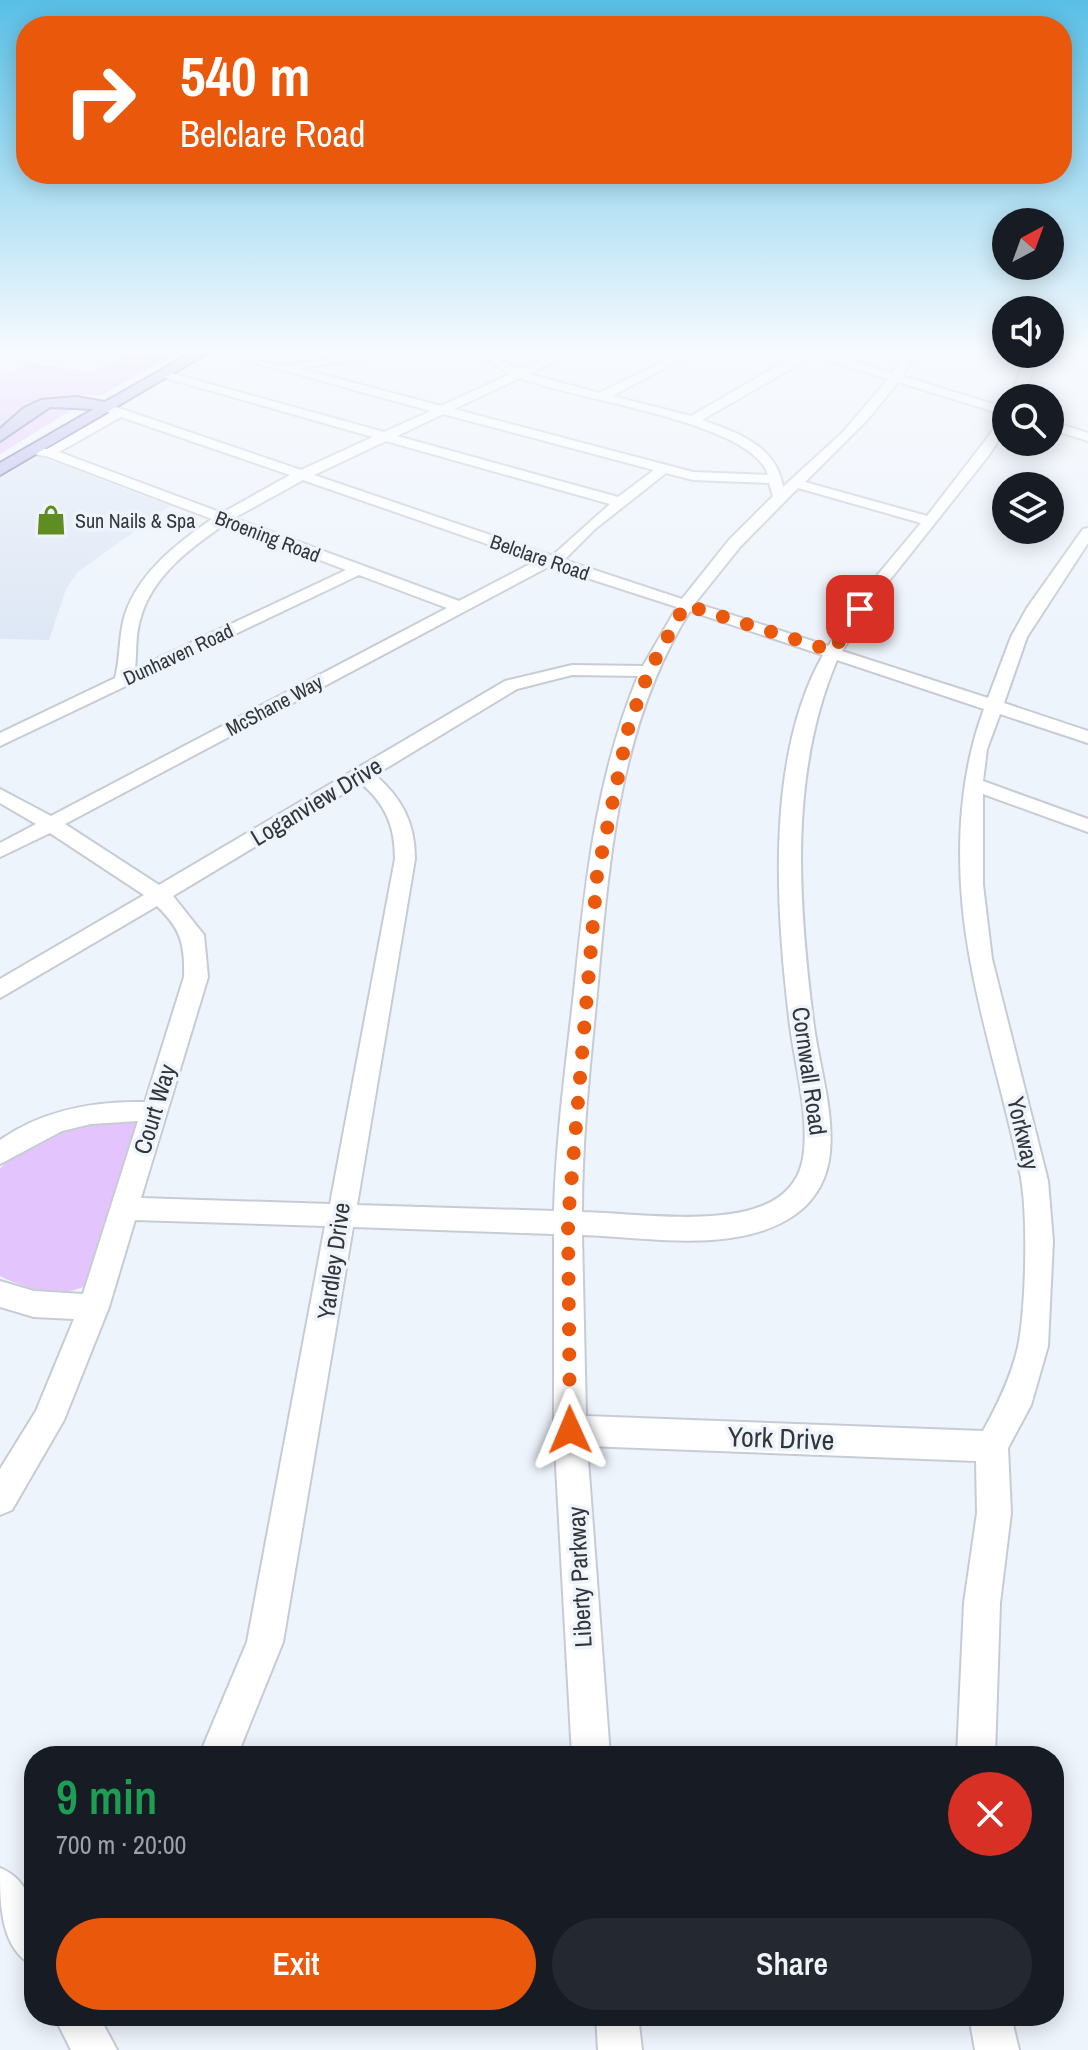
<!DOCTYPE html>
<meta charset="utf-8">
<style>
body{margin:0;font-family:"Archivo Narrow",sans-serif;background:#242831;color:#f1f3f6;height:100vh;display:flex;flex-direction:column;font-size:30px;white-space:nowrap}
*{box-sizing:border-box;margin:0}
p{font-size:26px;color:#9ea1a6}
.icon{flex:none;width:44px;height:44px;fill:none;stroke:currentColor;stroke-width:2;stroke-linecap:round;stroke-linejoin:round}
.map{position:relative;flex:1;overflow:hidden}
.details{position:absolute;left:24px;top:1746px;width:1040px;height:280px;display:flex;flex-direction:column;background:#171b24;border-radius:32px;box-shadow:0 4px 20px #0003}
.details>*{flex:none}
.guide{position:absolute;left:16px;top:16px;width:1056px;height:168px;border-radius:32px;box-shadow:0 4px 20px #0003;background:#ea580c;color:#fff;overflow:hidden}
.needle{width:52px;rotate:41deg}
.fabs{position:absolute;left:992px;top:208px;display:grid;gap:16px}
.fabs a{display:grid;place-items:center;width:72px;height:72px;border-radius:50%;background:#171b24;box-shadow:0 4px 20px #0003;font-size:40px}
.pin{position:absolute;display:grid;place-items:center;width:68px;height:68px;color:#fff;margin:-34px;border-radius:16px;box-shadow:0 4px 12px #0006}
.me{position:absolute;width:88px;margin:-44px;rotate:359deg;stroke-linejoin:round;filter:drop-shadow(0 0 6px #0008)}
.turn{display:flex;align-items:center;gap:28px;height:168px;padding:0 32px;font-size:36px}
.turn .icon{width:104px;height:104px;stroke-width:2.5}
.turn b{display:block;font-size:56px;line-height:68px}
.round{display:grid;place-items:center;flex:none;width:84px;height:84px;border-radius:42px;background:#242831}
.head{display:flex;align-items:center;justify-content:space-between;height:136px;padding:0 32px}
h1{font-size:48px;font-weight:600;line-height:60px;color:#1e9e55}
.cta{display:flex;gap:16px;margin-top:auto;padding:16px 32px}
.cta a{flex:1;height:92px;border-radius:48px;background:#ea580c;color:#fff;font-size:32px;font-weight:600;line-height:92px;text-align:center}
.cta a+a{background:#242831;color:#f1f3f6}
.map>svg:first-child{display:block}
.built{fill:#dee7f5}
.green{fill:#e4c4fd}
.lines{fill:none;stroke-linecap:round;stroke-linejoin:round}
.minor-casing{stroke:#c7ccd4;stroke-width:4}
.major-casing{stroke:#6a68a0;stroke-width:4}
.minor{fill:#fff;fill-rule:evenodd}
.major{fill:#b7b5e8;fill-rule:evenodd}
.route{stroke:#ea580c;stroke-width:14;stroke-dasharray:0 25.2}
.labels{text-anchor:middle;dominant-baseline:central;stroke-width:7;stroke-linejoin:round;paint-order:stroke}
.far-poi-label{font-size:20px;fill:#333539;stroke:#eef4fc;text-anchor:start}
.far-street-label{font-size:20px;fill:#333539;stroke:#eef4fc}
.street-label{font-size:24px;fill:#333539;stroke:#eef4fc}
.near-street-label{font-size:28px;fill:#333539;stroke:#eef4fc}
</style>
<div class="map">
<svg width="1088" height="2050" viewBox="0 0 1088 2050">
<rect width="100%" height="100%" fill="#eef4fc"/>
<!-- built -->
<path class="built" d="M39,456L170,506L78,572L66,589L49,640L0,639V478Z"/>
<!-- green -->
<g class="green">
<path d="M129,351L170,357L102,395H76L79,397L40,404L0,431V370L13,372L28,363L92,372L105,365L119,364L120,354Z"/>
<path d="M60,404L77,407L0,454V438C24,428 34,412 60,404Z"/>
<path d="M140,1119L88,1285C59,1299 26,1289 0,1276V1169L12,1153L65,1122Z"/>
</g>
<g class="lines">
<!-- minor casing -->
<g class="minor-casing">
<g id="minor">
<path d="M213,351C238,349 265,367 286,365C325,361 363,351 403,351L398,354L298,368L441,406L510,374L473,351H485L519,370L561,351H574L529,374L599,393L685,351H698L612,396L691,416L803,351H819L892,373L907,351H917L902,376L1006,408V429L989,455L881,591L842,651L988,698L1011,637L1027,608L1083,529L1088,528V543L1027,637L1004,703L1088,731V743L1000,714L987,749L983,781L1088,819V832L983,794V885L992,959L1048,1181L1053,1241L1048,1346L1031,1405L1008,1448L1011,1513L1000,1603L995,1756H957L964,1603L977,1513L976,1461L587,1446L610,1756H572L554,1430V1234L353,1227L283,1642L237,1756H199L247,1642L325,1226L135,1220L109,1307L64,1420L12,1510L0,1515V1469L36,1411L74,1319L34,1317L0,1307V1281L34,1291L83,1294L138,1121L91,1124L62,1131L0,1164V1140C43,1110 93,1101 145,1102L184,977C185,944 181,929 157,906L0,998V979L144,895L50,833L0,857V843L36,824L0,803V789L51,816L447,608L359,575L0,746V733L115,678C120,660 119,640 123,622C134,576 176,544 212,519L46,456L27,453V447L47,449L110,413L98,407L104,403L301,470L373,437L159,376L163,371L384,432L431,411ZM813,356L888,379L843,432L783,487C776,446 739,433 702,420ZM520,378C570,399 753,421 768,475L693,472L454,409ZM898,382L1005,415L927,516L805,482L869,418ZM443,414L654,470L618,497L397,436ZM121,417L290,475L222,513L59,452ZM386,441L610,504L552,556L314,475ZM666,473L693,480L769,483L773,496L729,540L682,599L564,560L595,529ZM303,480L536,561L459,601L234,518ZM798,488L921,523L870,584L828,646L695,603L740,547ZM225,524L346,570L135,669C137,653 135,636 140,620C151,577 190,548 225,524ZM550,566L677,607L643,666L572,665L505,681L159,885L65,824ZM690,611L823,655C765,757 776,912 790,1025C795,1066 808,1109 804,1151C802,1171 795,1185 779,1197C734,1229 635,1213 582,1212C582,1138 590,1066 597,993C609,862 618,726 690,611ZM837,660L984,709C955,786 955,878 970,959C983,1033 1007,1104 1021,1178C1028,1217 1026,1308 1018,1347C1011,1377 998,1404 983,1431L586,1416L582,1235C648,1237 739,1255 796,1214C817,1199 828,1176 830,1152C834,1108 818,1063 813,1019C798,900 789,773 837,660ZM572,675L638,676C596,777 585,884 574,992C566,1065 556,1138 554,1211L357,1205L415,859C415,823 402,798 375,775L517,689ZM361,783C386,805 395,826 395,859L330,1204L141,1198L208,977L204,935L173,896Z"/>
<path d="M1026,354H1038L1023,398H1011Z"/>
<path d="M1050,421L1088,433V441L1050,429Z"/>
<path d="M0,1868C40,1884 34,1929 34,1966C0,1949 0,1904 0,1868Z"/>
<path d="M54,2016H99L117,2050H71Z"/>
<path d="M596,2016H638L642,2050H598Z"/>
<path d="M969,2016H1011L1019,2050H975Z"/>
</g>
</g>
<!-- major casing -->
<g class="major-casing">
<path id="major" d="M195,351H211L0,475V463L94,409L50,407L0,441V429L24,408L41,400L76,397L105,402Z"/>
</g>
<!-- minor -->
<use href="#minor" class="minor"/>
<!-- major -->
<use href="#major" class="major"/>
</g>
<!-- sky -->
<linearGradient id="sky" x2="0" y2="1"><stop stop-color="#59bfe6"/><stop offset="0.55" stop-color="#f7fafe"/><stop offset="1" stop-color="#f7fafe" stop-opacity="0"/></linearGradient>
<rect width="1088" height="638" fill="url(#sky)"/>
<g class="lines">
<!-- route -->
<path class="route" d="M570,1430L568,1221L597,876L629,725L649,671L685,605L833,651L860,609"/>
</g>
<!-- icons -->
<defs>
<g id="shop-bare" transform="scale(2.4)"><path d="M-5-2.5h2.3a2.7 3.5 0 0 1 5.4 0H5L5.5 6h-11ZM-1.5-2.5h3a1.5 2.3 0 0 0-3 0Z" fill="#5f8d21" stroke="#eef4fc" stroke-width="2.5" paint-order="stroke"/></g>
</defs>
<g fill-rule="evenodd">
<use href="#shop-bare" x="51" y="520"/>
</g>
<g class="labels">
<!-- far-poi labels -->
<g class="far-poi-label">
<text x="75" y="520">Sun Nails &amp; Spa</text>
</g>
<!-- far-street labels -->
<g class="far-street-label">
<text transform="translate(268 536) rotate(21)">Broening Road</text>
<text transform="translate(540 557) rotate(19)">Belclare Road</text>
<text transform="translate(178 654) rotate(-25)">Dunhaven Road</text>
<text transform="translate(274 705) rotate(-28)">McShane Way</text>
</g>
<!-- street labels -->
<g class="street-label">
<text transform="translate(316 801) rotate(-31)">Loganview Drive</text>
<text transform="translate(810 1071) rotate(82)">Cornwall Road</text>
<text transform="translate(154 1109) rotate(-73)">Court Way</text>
<text transform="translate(1024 1133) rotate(77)">Yorkway</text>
<text transform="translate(333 1261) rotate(-82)">Yardley Drive</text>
<text transform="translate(579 1577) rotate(-93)">Liberty Parkway</text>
</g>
<!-- near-street labels -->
<g class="near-street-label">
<text transform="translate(781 1438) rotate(2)">York Drive</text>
</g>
</g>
</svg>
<div class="fabs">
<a><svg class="needle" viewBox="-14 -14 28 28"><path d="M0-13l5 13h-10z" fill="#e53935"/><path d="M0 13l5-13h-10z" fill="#9ea1a6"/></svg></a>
<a><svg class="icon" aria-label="sound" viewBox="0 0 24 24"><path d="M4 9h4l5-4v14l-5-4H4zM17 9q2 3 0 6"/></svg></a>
<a><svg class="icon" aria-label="search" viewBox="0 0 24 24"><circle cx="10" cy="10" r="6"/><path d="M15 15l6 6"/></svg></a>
<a><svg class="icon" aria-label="layers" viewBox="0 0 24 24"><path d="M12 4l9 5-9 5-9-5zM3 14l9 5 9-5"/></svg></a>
</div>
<div class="pin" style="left:860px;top:609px;background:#d93025"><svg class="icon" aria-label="arrive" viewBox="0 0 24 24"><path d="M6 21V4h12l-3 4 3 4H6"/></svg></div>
<svg class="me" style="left:570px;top:1430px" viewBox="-20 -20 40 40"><path d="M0-17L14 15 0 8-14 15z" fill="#ea580c" stroke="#fff" stroke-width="4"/></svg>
<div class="guide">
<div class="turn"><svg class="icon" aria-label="right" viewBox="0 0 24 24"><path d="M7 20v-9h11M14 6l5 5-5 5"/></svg><div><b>540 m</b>Belclare Road</div></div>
</div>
<section class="details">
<div class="head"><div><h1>9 min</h1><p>700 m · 20:00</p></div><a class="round" style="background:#d93025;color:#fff"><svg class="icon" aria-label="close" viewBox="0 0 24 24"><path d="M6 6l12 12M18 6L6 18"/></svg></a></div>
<div class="cta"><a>Exit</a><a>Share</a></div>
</section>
</div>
